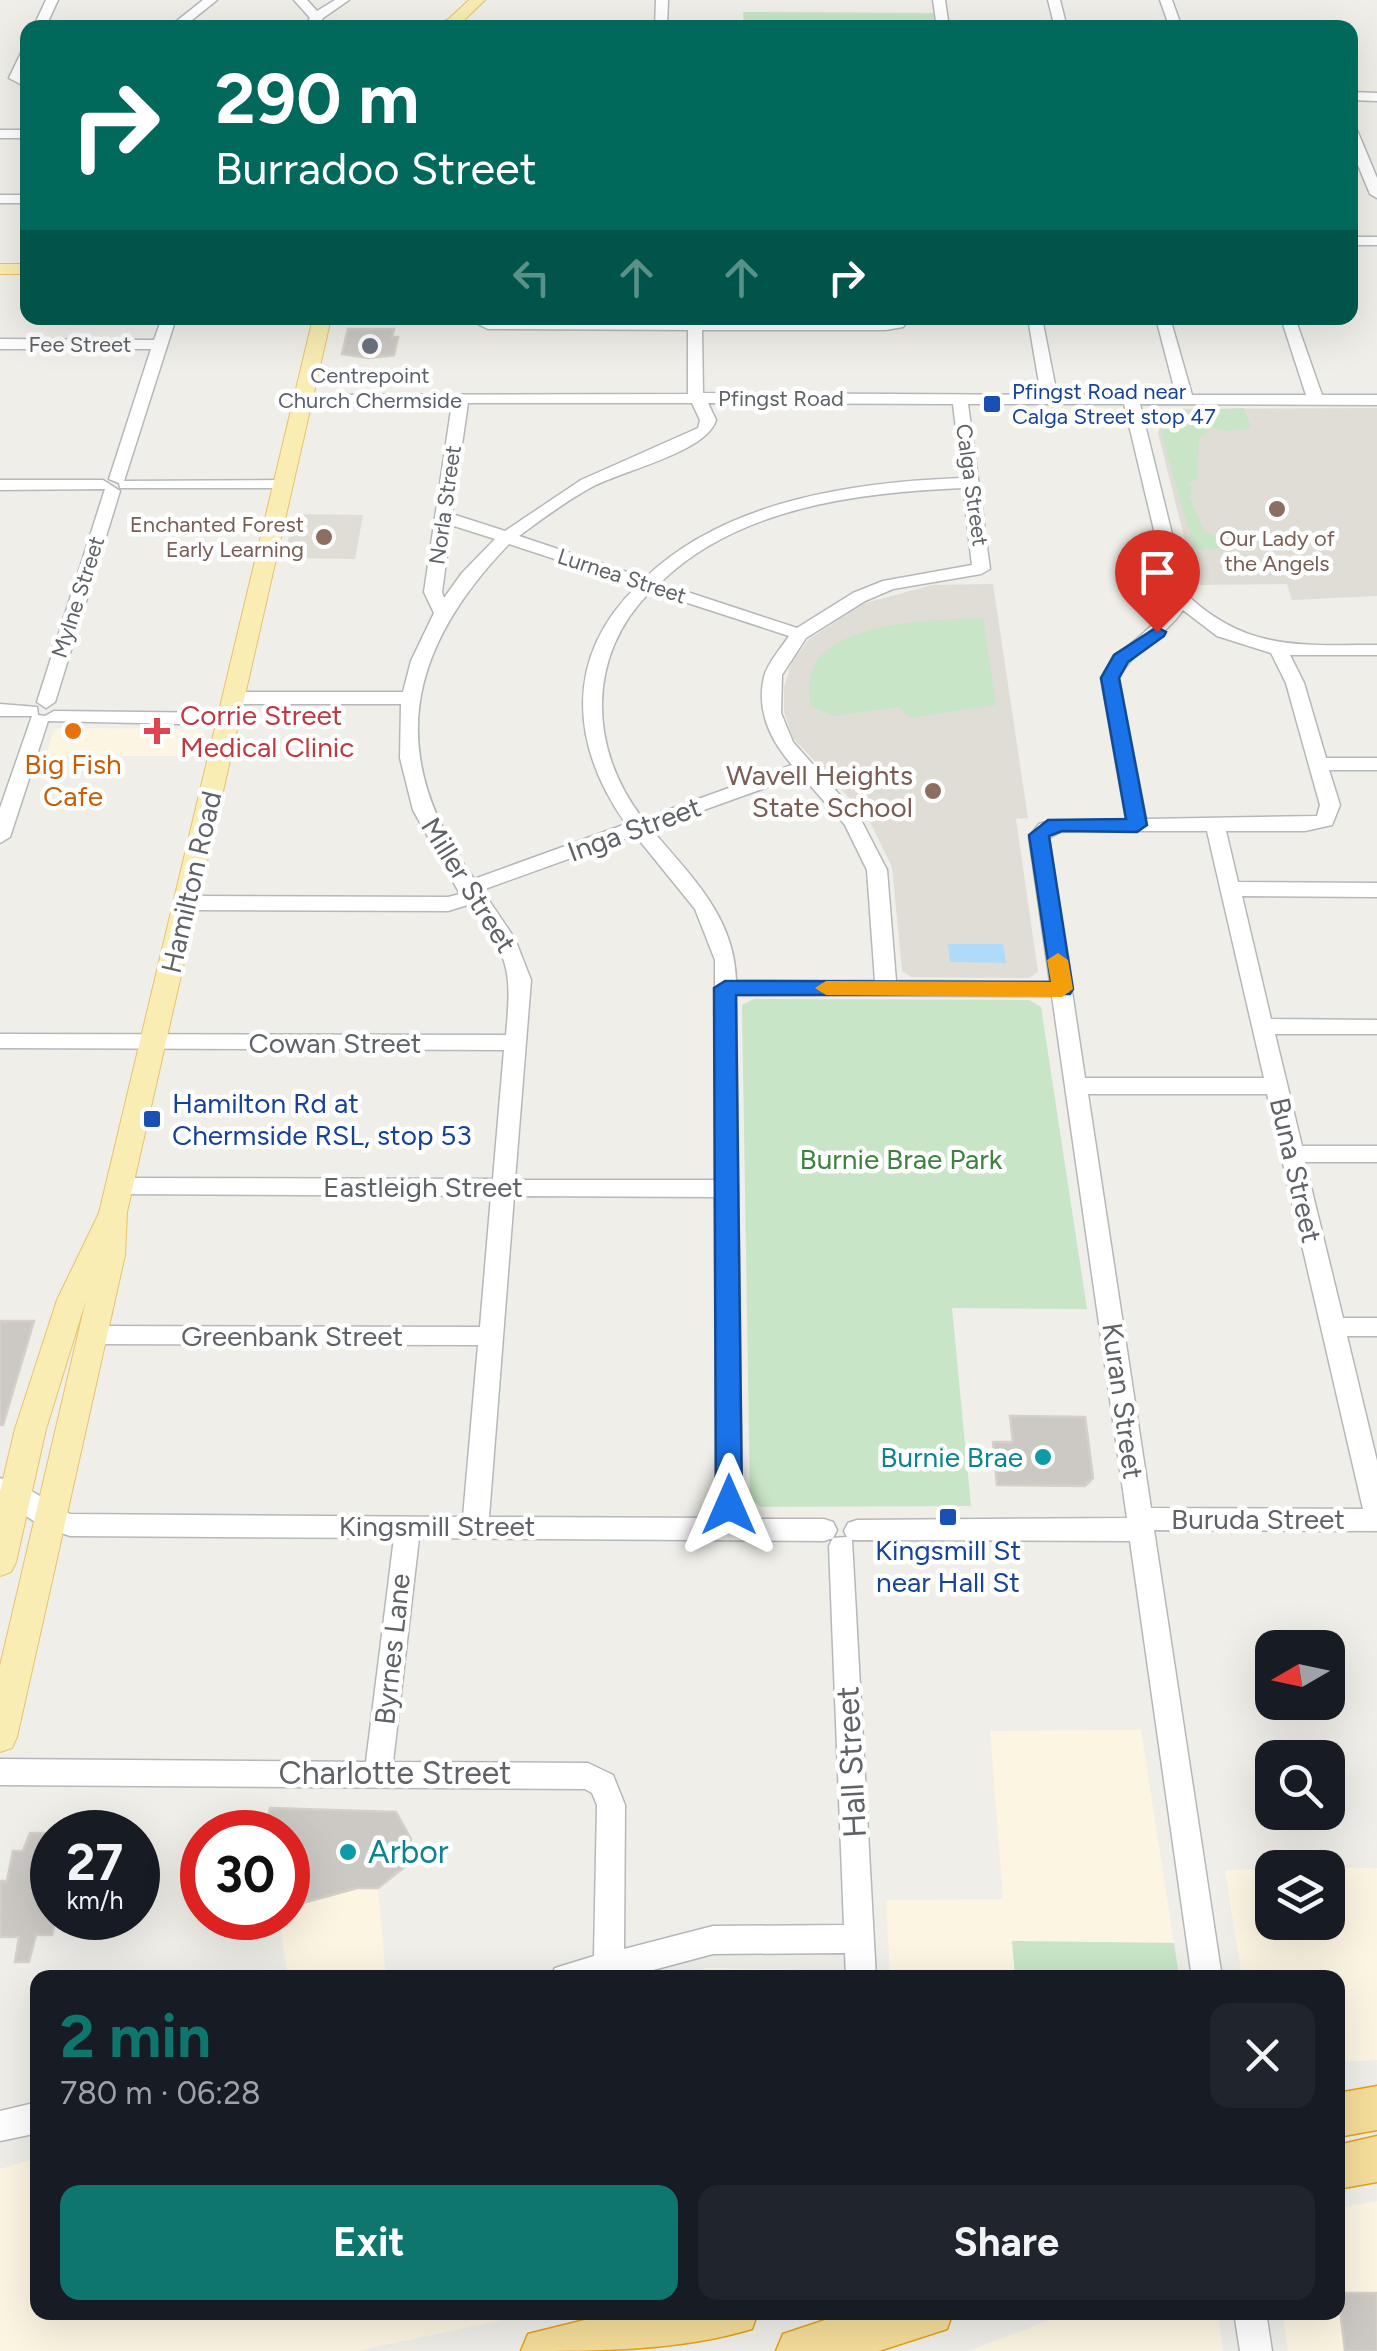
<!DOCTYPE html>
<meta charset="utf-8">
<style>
body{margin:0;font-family:Figtree,sans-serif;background:#20242c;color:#f1f3f6;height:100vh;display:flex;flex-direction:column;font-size:38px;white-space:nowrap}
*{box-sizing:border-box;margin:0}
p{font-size:32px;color:#9ea1a6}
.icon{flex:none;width:55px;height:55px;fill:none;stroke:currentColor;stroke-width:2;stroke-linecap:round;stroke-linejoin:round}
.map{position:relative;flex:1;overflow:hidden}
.sheet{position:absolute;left:30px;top:1970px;width:1315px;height:350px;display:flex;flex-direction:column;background:#171b24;border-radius:20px;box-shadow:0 10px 40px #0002}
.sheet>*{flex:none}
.hud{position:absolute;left:20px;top:20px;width:1338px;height:305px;border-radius:20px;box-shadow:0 10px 40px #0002;background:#00695c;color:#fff;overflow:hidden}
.needle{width:65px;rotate:261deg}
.buttons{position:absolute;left:1255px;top:1630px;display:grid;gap:20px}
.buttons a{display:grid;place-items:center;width:90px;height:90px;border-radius:20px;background:#171b24;box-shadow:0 10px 40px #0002;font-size:50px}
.speed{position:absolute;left:30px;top:1810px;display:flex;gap:20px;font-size:50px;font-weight:700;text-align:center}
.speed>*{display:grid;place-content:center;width:130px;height:130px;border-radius:50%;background:#171b24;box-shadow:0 10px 40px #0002;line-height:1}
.speed small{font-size:25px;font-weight:400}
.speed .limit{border:15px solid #d22;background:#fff;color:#111}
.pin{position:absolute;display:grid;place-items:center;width:85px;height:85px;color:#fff;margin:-102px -42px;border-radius:50% 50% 50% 0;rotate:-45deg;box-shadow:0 0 10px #0007}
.pin .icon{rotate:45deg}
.me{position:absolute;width:110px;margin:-55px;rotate:0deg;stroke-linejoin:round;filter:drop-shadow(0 0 8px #0008)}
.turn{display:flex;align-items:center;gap:35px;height:210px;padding:0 30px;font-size:45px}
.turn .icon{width:130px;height:130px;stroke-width:2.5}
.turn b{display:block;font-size:70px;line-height:85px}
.lanes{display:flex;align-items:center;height:95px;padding:0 30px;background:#0003;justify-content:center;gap:50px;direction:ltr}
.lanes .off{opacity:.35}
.round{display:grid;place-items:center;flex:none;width:105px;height:105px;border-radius:20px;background:#20242c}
.head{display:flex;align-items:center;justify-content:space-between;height:170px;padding:0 30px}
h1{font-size:60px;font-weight:700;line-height:75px;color:#0f766e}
.primary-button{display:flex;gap:20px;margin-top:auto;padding:20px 30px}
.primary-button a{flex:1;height:115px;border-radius:20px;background:#0f766e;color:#fff;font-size:40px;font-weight:700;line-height:115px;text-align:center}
.primary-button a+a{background:#20242c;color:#f1f3f6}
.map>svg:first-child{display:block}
.commercial{fill:#fcf5e2}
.education{fill:#e0ddd7}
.green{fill:#c8e5c7}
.water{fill:#b0daf9}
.building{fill:#ccc9c5;stroke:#d5d0c7;stroke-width:2.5}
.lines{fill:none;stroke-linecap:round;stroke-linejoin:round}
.minor-casing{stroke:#b5b8bb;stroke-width:3}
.major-casing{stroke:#e8c36a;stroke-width:2}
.highway-casing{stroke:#e7a112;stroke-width:3}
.minor{fill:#fff;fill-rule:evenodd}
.major{fill:#f9edb4;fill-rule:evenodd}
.highway{fill:#f5dd9a;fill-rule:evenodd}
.route{fill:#1a73e8;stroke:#114b97;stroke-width:2.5}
.slow{fill:#f59e0b}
.worship-dot{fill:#6b7280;stroke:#fff;stroke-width:4}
.transit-dot{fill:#1a4fb4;stroke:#fff;stroke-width:4}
.education-dot{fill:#8d6e63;stroke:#fff;stroke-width:4}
.food-dot{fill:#e8710a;stroke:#fff;stroke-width:4}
.health-dot{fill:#e0444e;stroke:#fff;stroke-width:4}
.culture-dot{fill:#0f9aa8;stroke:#fff;stroke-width:4}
.labels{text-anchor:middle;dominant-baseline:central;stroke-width:9;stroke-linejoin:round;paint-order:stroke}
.far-street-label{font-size:22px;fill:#5f6367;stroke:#fff}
.far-worship-label{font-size:22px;fill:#5b616d;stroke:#fff}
.far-transit-label{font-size:22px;fill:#164399;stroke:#fff;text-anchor:start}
.far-education-label{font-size:22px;fill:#785e54;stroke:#fff;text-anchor:end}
.health-label{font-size:28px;fill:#be3a42;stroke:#fff;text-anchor:start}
.food-label{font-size:28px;fill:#c56008;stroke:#fff}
.education-label{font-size:28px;fill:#785e54;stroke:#fff;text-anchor:end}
.street-label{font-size:28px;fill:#5f6367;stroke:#fff}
.transit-label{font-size:28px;fill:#164399;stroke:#fff;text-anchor:start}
.park-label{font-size:28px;fill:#3c823e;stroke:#fff}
.culture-label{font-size:28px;fill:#0d838f;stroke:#fff;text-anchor:end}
.near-street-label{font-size:32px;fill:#5f6367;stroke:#fff}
.near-culture-label{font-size:32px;fill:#0d838f;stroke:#fff;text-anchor:start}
</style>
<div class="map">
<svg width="1377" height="2351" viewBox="0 0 1377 2351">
<rect width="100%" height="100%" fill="#f0eee8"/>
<!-- commercial -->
<g class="commercial">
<path d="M54,729L64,728L205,729L199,756H46Z"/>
<path d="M1141,1730L1174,1943L1013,1941L1015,1977H890L886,1900L1003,1899L990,1731Z"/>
<path d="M1328,1868H1377V2060L1338,2062V1978L1242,1977L1225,1870L1272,1869V1922H1328Z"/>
<path d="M357,1888H378L386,1977H288L279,1918H288V1907Z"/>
<path d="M708,1968L816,1970L823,1977H675Z"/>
<path d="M37,2158L38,2312L536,2313L357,2351H0V2169Z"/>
<path d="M1377,2201V2351H1288L1282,2313L1338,2312V2208Z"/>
<path d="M1069,2312L1218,2313L1223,2351H969Z"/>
</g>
<!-- education -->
<g class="education">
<path d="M1377,408V596L1292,600L1287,584L1196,585L1158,433L1167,409Z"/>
<path d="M294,514L363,515L355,559L284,558Z"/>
<path d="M993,584L1028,818L1016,819L1038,972L1029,978L911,977L902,971L892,867L868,818L793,738L784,712V687L792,662L808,640L862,604L932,585Z"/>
</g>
<!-- green -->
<g class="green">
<path d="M743,12L933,13L936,27H744Z"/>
<path d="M1244,408L1251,428L1228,431L1213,428L1199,438L1197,479L1186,484L1192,488L1190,498L1205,532L1214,536L1230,530L1235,550L1194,549L1162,436L1163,412Z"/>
<path d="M983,618L996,705L910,718L899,707L834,716L810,706C810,697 808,683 811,674C827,620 937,620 983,618Z"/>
<path d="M754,999L1029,1000L1041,1007L1087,1309L952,1308L971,1506L761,1507L750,1498L742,1005Z"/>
<path d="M1012,1941L1174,1943L1179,1977H1015Z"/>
</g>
<!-- water -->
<path class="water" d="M948,944H1003L1006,963L950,962Z"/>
<!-- building -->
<g class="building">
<path d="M348,329H394L392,337H398L394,355L368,358L342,354Z"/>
<path d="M0,1321H34L3,1425H0Z"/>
<path d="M1010,1416L1085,1417L1093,1478L1085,1486L997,1485L993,1442H1013Z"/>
<path d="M270,1808L396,1812L411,1839L407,1865L378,1888H357L288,1907V1832H265Z"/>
<path d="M30,1833H52V1877L45,1912H52L56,1918L52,1935H36L29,1962H15L19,1937H0V1881H7L13,1851H23Z"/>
<path d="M1338,2293H1377V2351H1345Z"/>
</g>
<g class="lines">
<!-- minor casing -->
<g class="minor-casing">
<g id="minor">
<path d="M46,0H58L45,28H33Z"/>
<path d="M203,0H217L182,28H168Z"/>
<path d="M294,0H307L317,11L335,0H349L323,18L316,28H303L310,18Z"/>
<path d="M656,0H668L667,28H655Z"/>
<path d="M933,0H945L949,28H937Z"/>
<path d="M1048,0H1060L1067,28H1055Z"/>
<path d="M1160,0H1172L1182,28H1170Z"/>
<path d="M450,20L474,25L476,28L446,27V21Z"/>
<path d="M28,47V65L22,76L28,79V88L9,78L22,51Z"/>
<path d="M1350,92L1377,93V101L1350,100Z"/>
<path d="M1350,126L1357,130L1377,178V198L1370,194L1350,146Z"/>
<rect x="0" y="130" width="28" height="8"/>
<rect x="0" y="195" width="28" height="8"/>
<rect x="1350" y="237" width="27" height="8"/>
<path d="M162,318H176L124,481L284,480L292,485L290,488H120L119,483L109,479L151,349H0V339L154,340Z"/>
<path d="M466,318L886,322L910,318L903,327L886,330H702L703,393L1041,395L1028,318H1042L1057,395H1176L1156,318H1170L1192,395H1306L1281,318H1295L1322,395H1377V405L1140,404L1187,595C1247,651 1300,645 1377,645V655H1290L1304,683L1326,758H1377V770H1329L1340,805L1332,825L1305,831H1226L1238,882L1377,883V897L1242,896L1271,1019L1377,1020V1034H1275L1302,1146H1377V1162H1305L1343,1318H1377V1336H1347L1377,1461V1531L1154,1530L1222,1978H1192L1130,1541L852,1540L876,1978H846L845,1953L713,1954L623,1978H550L555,1968L594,1956L597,1805L592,1793L585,1789L0,1785V1759L366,1762L394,1538L70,1536L42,1526L0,1500V1478L28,1489L70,1514L463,1517L478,1345L94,1344L86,1342L82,1335L86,1328L94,1326L480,1327L491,1196L120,1194L109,1186L120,1178L493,1179L504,1050L0,1048V1034L506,1035C512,969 510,960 471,904L448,911L187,910L177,903L187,896L448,897L460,894L413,810L400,758L401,704H234L225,698L234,692H403L411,661L434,613L424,592L452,403H304L296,398L298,395L688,394V330L488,329ZM468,403H692L700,420L698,428L581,480L505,531L452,514ZM708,403L953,404L962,478C855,482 726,500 645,578L519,536C542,519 565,502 590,488C620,471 706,453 716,420ZM968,404H1124L1170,597C1158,633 1118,644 1101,678L1126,819L1046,822L1039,824L1029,837L1050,982L896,981L887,870L860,818L793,742L781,713L782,675L806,638L865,601L893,589L981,574L990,569ZM963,488L972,565L883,581L853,593L797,628L660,583C737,507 861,492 963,488ZM451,525L495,539L462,573L444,598L442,592ZM509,544L637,586C563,658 571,746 626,824L474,879C384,755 407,650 509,544ZM651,591L789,636C781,648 767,664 764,677C756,711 771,741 792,765L643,819C588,749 586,655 651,591ZM1183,610L1217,636L1271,653L1286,683L1320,805L1317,816L1146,819L1119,678C1133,649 1165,637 1183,610ZM801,775L845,825L867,870L875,981H736C735,917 690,875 651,829ZM1062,831H1207L1264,1078H1085L1049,838ZM635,835L695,909L715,960V1180H515L531,980L515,939L482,890ZM736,995L1052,996L1127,1518L857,1520L848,1523L844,1531L847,1537L833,1538L829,1546L844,1925L713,1926L624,1949L625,1805L613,1775L588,1763L393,1762L419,1538L824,1541L833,1538L837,1530L833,1522L824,1519H742ZM1088,1094H1267L1363,1509L1151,1508ZM514,1196L715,1197L716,1518L489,1517Z"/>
<path d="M0,480H103L120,491L55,702L46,708L37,702L105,489L0,490Z"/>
<path d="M0,704L37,707L38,715L45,716L54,711L229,713L238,719L229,725L48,721L10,837L0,843V808L32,716H0Z"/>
<path d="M38,2102V2133L0,2141V2111Z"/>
<path d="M1234,2312H1266L1272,2351H1240Z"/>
</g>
</g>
<!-- major casing -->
<g class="major-casing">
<g id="major">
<path d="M469,0H485L456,28H439Z"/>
<rect x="0" y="264" width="28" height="10"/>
<path d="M313,318H331L127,1212L125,1255L17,1737L12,1748L0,1752V1666L86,1300L46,1429L16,1562L11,1572L0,1576V1492L15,1429L57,1300L99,1213Z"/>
</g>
</g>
<!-- highway casing -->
<g class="highway-casing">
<g id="highway">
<path d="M1377,2086V2130L1338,2137V2093Z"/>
<path d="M1377,2136V2182L1338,2189V2145Z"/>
<path d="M617,2312H758L752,2329C679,2351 598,2351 521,2351L528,2334Z"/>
<path d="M849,2312H953L947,2329L879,2351H776L783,2334Z"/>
</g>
</g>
<!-- minor -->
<use href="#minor" class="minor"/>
<!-- major -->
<use href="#major" class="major"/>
<!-- highway -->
<use href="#highway" class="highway"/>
</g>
<!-- route -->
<path class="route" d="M1157,627L1166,632L1164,636L1128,662L1119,678L1147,825L1137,832L1062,831L1049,836L1073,989L1070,994L736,995L742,1505L729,1516L720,1513L716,1505L714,988L725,981L1051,982L1029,835L1048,820L1126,819L1101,678L1114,655Z"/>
<!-- slow -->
<path class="slow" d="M1058,953L1068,960L1073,989L1062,997L826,995L815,988L826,981L1051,982L1047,960Z"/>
<!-- markers -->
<circle class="worship-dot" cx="370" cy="346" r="10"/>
<g class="transit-dot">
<rect x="982" y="394" width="20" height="20" rx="5"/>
<rect x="142" y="1109" width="20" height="20" rx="5"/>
<rect x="938" y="1507" width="20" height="20" rx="5"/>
</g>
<g class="education-dot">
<circle cx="1277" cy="509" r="10"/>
<circle cx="324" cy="537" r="10"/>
<circle cx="933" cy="791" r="10"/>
</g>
<circle class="food-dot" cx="73" cy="731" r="10"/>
<path class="health-dot" d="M152 716h10v10h10v10h-10v10h-10v-10h-10v-10h10z"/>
<g class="culture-dot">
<circle cx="1043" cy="1457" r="10"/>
<circle cx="348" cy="1852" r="10"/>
</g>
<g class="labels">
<!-- far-street labels -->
<g class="far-street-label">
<text x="80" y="344">Fee Street</text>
<text x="781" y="398">Pfingst Road</text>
<text transform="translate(972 485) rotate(82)">Calga Street</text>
<text transform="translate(445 505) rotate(-82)">Norla Street</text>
<text transform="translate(622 576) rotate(18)">Lurnea Street</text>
<text transform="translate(78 597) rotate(-72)">Mylne Street</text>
</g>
<!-- far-worship labels -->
<g class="far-worship-label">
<text x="370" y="375">Centrepoint<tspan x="370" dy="25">Church Chermside</tspan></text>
</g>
<!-- far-transit labels -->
<g class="far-transit-label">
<text x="1012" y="391">Pfingst Road near<tspan x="1012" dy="25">Calga Street stop 47</tspan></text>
</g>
<!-- far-education labels -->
<g class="far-education-label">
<text x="304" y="524">Enchanted Forest<tspan x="304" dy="25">Early Learning</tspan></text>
<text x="1277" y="538" text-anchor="middle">Our Lady of<tspan x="1277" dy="25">the Angels</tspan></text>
</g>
<!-- health labels -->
<g class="health-label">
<text x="180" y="715">Corrie Street<tspan x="180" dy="32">Medical Clinic</tspan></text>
</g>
<!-- food labels -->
<g class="food-label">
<text x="73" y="764">Big Fish<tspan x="73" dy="32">Cafe</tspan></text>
</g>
<!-- education labels -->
<g class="education-label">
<text x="913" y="775">Wavell Heights<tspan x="913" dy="32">State School</tspan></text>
</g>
<!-- street labels -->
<g class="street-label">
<text transform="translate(634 829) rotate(-20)">Inga Street</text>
<text transform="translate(191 882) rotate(-77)">Hamilton Road</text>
<text transform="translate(469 885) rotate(58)">Miller Street</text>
<text x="335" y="1043">Cowan Street</text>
<text transform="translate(1296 1170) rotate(77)">Buna Street</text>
<text x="423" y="1187">Eastleigh Street</text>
<text x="292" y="1336">Greenbank Street</text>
<text transform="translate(1123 1401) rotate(82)">Kuran Street</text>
<text x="1258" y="1519">Buruda Street</text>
<text x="437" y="1526">Kingsmill Street</text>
<text transform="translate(392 1649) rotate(-84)">Byrnes Lane</text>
</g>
<!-- transit labels -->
<g class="transit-label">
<text x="172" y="1103">Hamilton Rd at<tspan x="172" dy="32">Chermside RSL, stop 53</tspan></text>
<text x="948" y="1550" text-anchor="middle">Kingsmill St<tspan x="948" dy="32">near Hall St</tspan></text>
</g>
<!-- park labels -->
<g class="park-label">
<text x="901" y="1159">Burnie Brae Park</text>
</g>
<!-- culture labels -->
<g class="culture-label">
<text x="1023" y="1457">Burnie Brae</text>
</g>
<!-- near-street labels -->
<g class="near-street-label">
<text transform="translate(851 1762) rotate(-93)">Hall Street</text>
<text x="395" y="1773">Charlotte Street</text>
</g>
<!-- near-culture labels -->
<g class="near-culture-label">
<text x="368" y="1852">Arbor</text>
</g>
</g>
</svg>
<div class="buttons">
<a><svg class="needle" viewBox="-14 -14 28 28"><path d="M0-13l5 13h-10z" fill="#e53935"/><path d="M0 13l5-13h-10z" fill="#9ea1a6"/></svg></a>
<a><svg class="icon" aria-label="search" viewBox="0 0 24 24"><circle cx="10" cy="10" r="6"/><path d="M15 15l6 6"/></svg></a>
<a><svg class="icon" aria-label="layers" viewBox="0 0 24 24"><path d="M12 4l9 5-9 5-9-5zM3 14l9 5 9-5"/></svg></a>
</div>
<div class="speed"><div>27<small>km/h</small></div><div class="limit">30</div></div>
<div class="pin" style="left:1157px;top:632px;background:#d93025"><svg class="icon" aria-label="arrive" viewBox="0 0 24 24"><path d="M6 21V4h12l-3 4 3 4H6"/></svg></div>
<svg class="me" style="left:729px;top:1505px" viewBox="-20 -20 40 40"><path d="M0-17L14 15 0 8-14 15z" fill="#1a73e8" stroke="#fff" stroke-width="4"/></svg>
<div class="hud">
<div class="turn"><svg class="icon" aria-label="right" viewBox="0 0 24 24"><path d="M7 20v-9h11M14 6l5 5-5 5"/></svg><div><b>290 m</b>Burradoo Street</div></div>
<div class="lanes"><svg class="icon off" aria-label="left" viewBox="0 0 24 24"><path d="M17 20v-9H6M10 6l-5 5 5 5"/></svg><svg class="icon off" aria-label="ahead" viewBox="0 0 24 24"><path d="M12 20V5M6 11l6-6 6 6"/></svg><svg class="icon off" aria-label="ahead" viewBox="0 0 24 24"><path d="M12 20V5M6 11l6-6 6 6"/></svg><svg class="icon" aria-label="right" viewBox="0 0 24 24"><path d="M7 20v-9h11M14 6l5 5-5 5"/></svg></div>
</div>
<section class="sheet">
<div class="head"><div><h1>2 min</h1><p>780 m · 06:28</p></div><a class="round"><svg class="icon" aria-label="close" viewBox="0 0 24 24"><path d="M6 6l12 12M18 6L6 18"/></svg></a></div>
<div class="primary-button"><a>Exit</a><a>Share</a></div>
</section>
</div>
